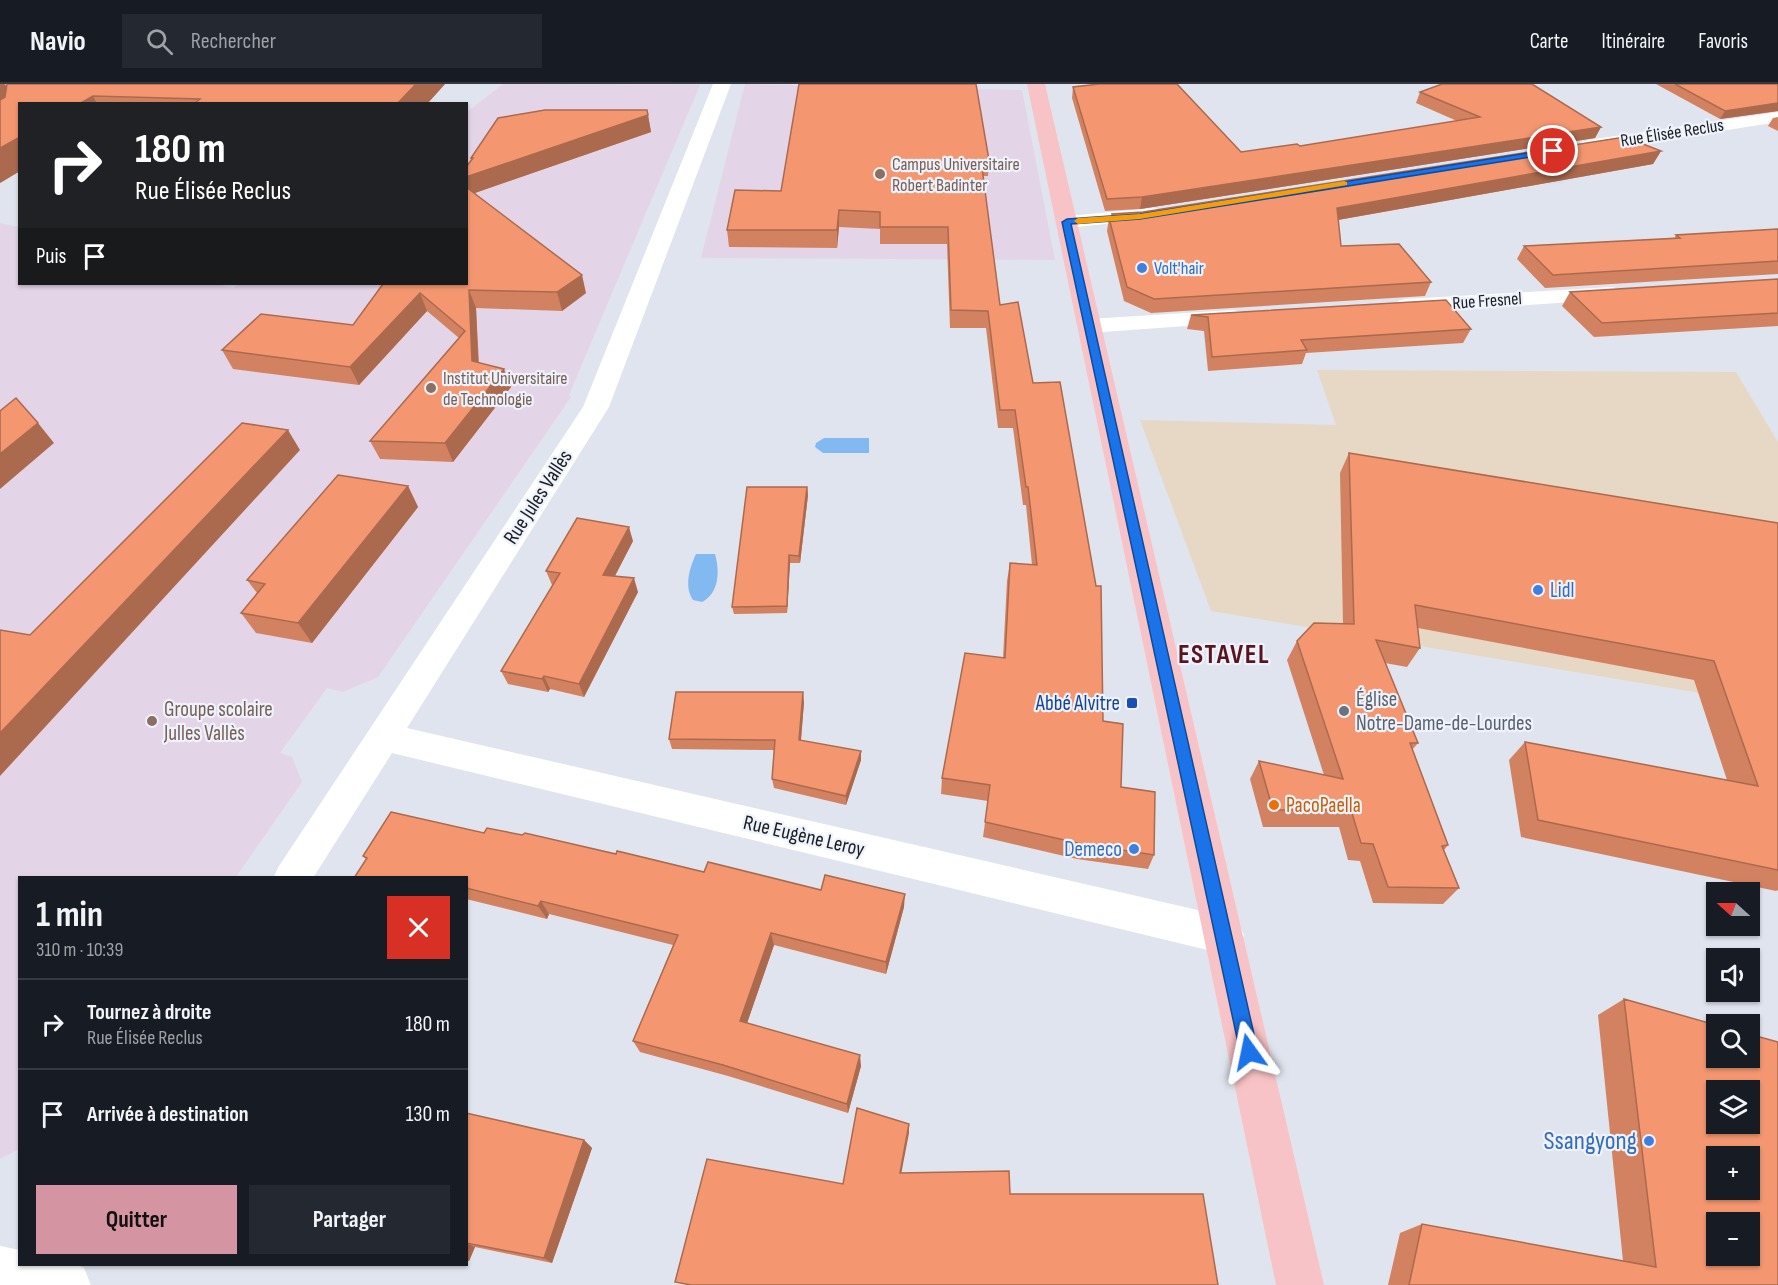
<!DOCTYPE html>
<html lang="fr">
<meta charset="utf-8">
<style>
body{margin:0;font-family:"Sofia Sans Condensed",sans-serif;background:#242831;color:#f1f3f6;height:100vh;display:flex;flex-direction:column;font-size:22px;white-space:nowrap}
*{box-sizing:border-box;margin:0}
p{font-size:20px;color:#9ea1a6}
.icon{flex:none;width:33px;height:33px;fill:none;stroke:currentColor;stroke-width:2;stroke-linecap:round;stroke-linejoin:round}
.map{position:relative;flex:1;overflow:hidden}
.sheet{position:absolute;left:18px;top:792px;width:450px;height:390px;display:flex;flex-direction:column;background:#171b24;border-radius:0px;box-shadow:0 2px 4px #0004}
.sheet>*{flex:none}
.banner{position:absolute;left:18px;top:18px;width:450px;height:183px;border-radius:0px;box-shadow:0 2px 4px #0004;background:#202124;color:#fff;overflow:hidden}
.needle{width:39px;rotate:291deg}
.buttons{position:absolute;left:1706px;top:798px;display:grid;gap:12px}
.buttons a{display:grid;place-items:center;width:54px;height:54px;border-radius:0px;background:#171b24;box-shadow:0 2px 4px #0004;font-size:30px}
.pin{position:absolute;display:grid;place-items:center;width:51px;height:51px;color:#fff;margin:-26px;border:3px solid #fff;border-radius:50%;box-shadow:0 2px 6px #0007}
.me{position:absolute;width:66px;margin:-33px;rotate:348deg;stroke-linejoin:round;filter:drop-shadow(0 0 4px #0008)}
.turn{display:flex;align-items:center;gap:21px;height:126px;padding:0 18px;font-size:27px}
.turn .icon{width:78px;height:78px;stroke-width:2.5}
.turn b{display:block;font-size:42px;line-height:51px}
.then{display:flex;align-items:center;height:57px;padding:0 18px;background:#0003;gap:12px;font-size:22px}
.round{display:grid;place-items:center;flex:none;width:63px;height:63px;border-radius:0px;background:#242831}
.summary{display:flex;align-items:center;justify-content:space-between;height:102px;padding:0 18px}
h1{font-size:36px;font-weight:700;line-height:45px}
.button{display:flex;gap:12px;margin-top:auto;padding:12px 18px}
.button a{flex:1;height:69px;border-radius:0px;background:#d594a1;color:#111;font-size:24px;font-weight:700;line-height:69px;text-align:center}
.button a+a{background:#242831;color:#f1f3f6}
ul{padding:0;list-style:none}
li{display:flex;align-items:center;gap:18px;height:90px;padding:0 18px;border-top:2px solid #363941}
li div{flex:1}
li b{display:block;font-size:22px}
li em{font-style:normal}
header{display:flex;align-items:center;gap:36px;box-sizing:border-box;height:84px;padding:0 30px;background:#171b24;border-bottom:2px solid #363941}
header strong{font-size:28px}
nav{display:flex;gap:33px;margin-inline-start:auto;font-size:21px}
.search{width:420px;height:54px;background:#242831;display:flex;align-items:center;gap:15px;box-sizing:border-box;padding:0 21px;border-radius:0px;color:#9ea1a6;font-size:22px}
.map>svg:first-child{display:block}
.commercial{fill:#e7d8c5}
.education{fill:#e4d4e7}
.water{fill:#83b9f1}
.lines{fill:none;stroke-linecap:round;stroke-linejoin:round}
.street{fill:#fff;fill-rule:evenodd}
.primary{fill:#f8c3c6;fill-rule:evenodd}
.wall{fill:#d28260}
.shaded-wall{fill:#ab6a4e}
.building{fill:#f49770;stroke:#ab6a4e;stroke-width:1.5;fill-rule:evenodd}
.route{fill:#1a73e8;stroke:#114b97;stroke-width:1.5}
.slow{fill:#f59e0b}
.education-dot{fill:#8d6e63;stroke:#edf2fb;stroke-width:2}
.shop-dot{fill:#3f7fe0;stroke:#edf2fb;stroke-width:2}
.transit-dot{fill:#1a4fb4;stroke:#edf2fb;stroke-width:2}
.worship-dot{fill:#6b7280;stroke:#edf2fb;stroke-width:2}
.food-dot{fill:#e8710a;stroke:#edf2fb;stroke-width:2}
.labels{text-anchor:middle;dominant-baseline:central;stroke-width:4.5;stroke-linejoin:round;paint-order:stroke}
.far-street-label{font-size:18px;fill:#1a1c1f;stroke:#edf2fb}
.far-education-label{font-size:18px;fill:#785e54;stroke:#edf2fb;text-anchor:start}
.far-shop-label{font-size:18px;fill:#366cbe;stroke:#edf2fb;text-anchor:start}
.street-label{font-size:21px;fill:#1a1c1f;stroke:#edf2fb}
.shop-label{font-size:21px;fill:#366cbe;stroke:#edf2fb;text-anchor:start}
.worship-label{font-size:21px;fill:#5b616d;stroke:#edf2fb;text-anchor:start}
.transit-label{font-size:21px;fill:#164399;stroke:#edf2fb;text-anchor:end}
.education-label{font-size:21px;fill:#785e54;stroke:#edf2fb;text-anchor:start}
.food-label{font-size:21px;fill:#c56008;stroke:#edf2fb;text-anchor:start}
.near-shop-label{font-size:26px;fill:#366cbe;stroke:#edf2fb;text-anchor:end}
.district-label{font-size:27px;font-weight:bold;letter-spacing:1.5px;fill:#5a141d;stroke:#edf2fb}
</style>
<header>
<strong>Navio</strong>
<div class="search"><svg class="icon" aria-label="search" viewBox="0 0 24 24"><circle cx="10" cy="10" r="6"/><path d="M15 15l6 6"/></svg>Rechercher</div>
<nav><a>Carte</a><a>Itinéraire</a><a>Favoris</a></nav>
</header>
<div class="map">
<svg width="1778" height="1201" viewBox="0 0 1778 1201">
<rect width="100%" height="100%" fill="#e0e4ee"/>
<!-- commercial -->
<path class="commercial" d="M1317,286L1736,288L1778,358V622L1211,527L1140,336L1336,341Z"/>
<!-- education -->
<g class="education">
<path d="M503,0L700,1L569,311L571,313L378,593L343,608L327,604L280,669L292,673L302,698L236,793L20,794L19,1065L0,1075V139L19,143L20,200H217L233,204L240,200H466L467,28Z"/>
<path d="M745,0L1022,6L1055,176L701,174Z"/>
</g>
<!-- water -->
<g class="water">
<path d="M824,354H869V369H823L815,363L816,359Z"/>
<path d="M696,470H715C720,488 719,509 702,518L693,516C684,503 689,485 696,470Z"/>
</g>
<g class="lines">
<!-- street -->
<g class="street">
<path d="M713,0H731L609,323L407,644L1224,832L1238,838L1244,851L1238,864L1224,870L392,669L313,794H273L279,782L583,323Z"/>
<path d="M1778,28V38L1588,68L1581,66L1579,62L1581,58L1588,56Z"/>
<path d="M1155,124L1162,126L1165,130L1162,134L1067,144L1060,142L1057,138L1060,134L1067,132Z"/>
<path d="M1612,203L1620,205L1623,210L1620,215L1406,229L1398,227L1395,222L1398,217L1406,215Z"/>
<path d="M1234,226L1242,228L1246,233L1242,238L1089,249L1081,247L1077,242L1081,237L1089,235Z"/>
<path d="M0,1162L20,1166V1180H77L84,1184L91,1201H0Z"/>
</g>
<!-- primary -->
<path class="primary" d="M1027,0H1045L1324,1201H1276Z"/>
</g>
<!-- wall -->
<g class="wall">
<path d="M0,0L7,3L445,0L427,20H20V87L0,99Z"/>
<path d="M799,0L989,76L988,92H983L1000,221L1033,299L1103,637L1121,703L1154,771L1148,785L1077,775L983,753L988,717L941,710L942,694L1003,574L1007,497L1010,479L1032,481L1026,421H1023L1013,344H998L986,244H950L947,160H880V145L839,143L837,164L729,163L727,146L781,107Z"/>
<path d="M1092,0H1177L1241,68L1300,62L1457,37L1416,19L1420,8L1601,43L1595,54L1140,125L1105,127L1072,14L1073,3L1092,1Z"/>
<path d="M1656,0H1778V27L1720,35Z"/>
<path d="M647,26L651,48L475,109L586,209L562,227L476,224L479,279L511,303L453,378L380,375L370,357L459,254L427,227L359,301L233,285L222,266L353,241L471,76V74Z"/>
<path d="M1778,33V47L1768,42L1773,34Z"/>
<path d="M1661,67L1653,80L1338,136L1341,162L1431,198L1425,212L1151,229L1124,217L1107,147L1109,134L1111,133L1112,130L1143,128Z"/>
<path d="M1778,145V190L1545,204L1517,175L1524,162L1674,155L1676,151Z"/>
<path d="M1778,195V242L1594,253L1562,222L1570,208Z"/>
<path d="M1191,231L1471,245L1463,259L1306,269L1302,280L1208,287L1204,247L1187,245Z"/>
<path d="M1349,369L1778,439V806L1776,807L1521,753L1509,676L1525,658L1727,696L1694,596L1418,544L1420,564L1407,583L1385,579L1418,659L1412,666L1448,761L1444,766L1459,804L1443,820L1373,819L1360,777L1348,776L1339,743H1263L1250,695L1259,677L1324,691L1287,576L1297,557L1343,540L1340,389Z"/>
<path d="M408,402L418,423L312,559L256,549L241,529L257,509L247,496Z"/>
<path d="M807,403L808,411L800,479H790L787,529L734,530L732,523Z"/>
<path d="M633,457L615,492L638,508L584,613L550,605L548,608L508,600L501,587L553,501H552L546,487Z"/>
<path d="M804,618L801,657L861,676L846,721L774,704L772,695L774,666L672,665L669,655Z"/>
<path d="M484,749L616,770L704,788L821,806L904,823L886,890L774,861L747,939L861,982L848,1029L728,992L640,968L633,957L673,861L549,830L547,835L466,815V794L366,775L363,772Z"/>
<path d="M1624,915L1778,1201H1388L1400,1149L1422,1140L1623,1177L1598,931Z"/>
<path d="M466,1029L584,1056L592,1064L552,1179L475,1163L469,1177H466Z"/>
</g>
<!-- shaded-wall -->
<g class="shaded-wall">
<path d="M0,0H5L18,20L0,29Z"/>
<path d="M416,0H445L427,20H397Z"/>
<path d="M93,12L97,20H79Z"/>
<path d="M1778,19V27L1720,35L1725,27Z"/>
<path d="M648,31L651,48L466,112V93Z"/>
<path d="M1601,43L1595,54L1140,125L1142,113Z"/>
<path d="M20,53V87L0,99V64Z"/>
<path d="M1661,67L1653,80L1332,137L1337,124Z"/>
<path d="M839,126V143L837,164V146Z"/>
<path d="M582,191L586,209L562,227L557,208Z"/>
<path d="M469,206L476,224L479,296L472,277Z"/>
<path d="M420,209L427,227L359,301L350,283Z"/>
<path d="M504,285L511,303L453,378L445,359Z"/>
<path d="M38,339L54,359L0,405V370Z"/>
<path d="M288,346L300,366L0,692V649Z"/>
<path d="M408,402L418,423L312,559L298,539Z"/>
<path d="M807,403L808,411L800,479L799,472Z"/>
<path d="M629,443L633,457L608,505L603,491Z"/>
<path d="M789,471L790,479L787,529V522Z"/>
<path d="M634,494L638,508L584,613L579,600Z"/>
<path d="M544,592L550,605L548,608L542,595Z"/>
<path d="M803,608L804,618L800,666L799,656Z"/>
<path d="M861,667V676L846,721V712Z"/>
<path d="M905,810L904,823L886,890V878Z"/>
<path d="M541,817L549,830L547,835L538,822Z"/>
<path d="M771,849L774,861L744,948L740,937Z"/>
<path d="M860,971L861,982L848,1029L847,1020Z"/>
<path d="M909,1040V1049L900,1096V1089Z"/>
<path d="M584,1056L592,1064L552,1179L544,1174Z"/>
<path d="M466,1159L475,1163L469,1177L466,1176Z"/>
</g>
<!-- building -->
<g class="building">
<path d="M7,0H416L397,20H194L200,15L93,12L79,20H20V53L0,64V16L5,13Z"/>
<path d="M799,0H976L989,76H981L1000,221L1018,218L1033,299L1060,298L1096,502H1101L1103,637L1123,640L1121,703L1155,708L1154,771L1082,760L985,738L990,701L942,694L965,569L1005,574L1010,479L1037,481L1028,403H1026L1015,326H1000L988,227L951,226L948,143H880V128L839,126L837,146H727L735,106L781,107Z"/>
<path d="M1099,0H1177L1241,68L1297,60L1300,62L1480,33L1420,8L1442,0H1532L1601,43L1142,113L1107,115L1073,3Z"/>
<path d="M1675,0H1778V19L1725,27Z"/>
<path d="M545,26H647L648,31L466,93V83L473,74H471L498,34Z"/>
<path d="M1625,53L1661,67L1337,124L1341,162L1399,160L1431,198L1154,215L1127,203L1109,134L1113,133L1112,130L1143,128Z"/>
<path d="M466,103L582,191L557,208L469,206L472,277L504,285L445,359L370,357L465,247L420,209L350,283L222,266L261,230L353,241L383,200H466Z"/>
<path d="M1778,145V177L1553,191L1524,162L1680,154L1676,151Z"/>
<path d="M1778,195V229L1602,239L1570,208Z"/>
<path d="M1446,216L1471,245L1301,256L1307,266L1212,273L1208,233L1191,231Z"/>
<path d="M16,314L38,339L0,370V327Z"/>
<path d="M242,339L288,346L0,649V546L30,551Z"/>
<path d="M1349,369L1778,439V786L1538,736L1525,658L1758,702L1714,577L1415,521L1420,564L1376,556L1418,659H1410L1448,761L1442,762L1459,804L1388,803L1373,760L1361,759L1351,726H1273L1259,677L1343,695L1297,557L1314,539L1354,540Z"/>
<path d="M338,391L408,402L298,539L241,529L265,500L247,496Z"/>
<path d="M747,403H807L799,472L789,471L787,522L732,523Z"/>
<path d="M577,434L629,443L603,491L634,494L579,600L544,592L542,595L501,587L560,489L546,487Z"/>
<path d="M676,608H803L799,656L861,667L846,712L772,695L775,656L669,655Z"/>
<path d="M391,728L484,749L487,744L522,751L525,749L616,770L617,767L704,788L708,778L821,806L825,791L905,810L886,878L771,849L740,937L860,971L847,1020L723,981L633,957L678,851L541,817L538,822L466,804V794H354L367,774L363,772Z"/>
<path d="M1624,915L1716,941V974H1749V950L1778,958V1201H1409L1422,1140L1656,1183ZM1716,1006H1749V1040H1716ZM1716,1072H1749V1106H1716ZM1716,1138H1749V1172H1716Z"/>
<path d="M857,1024L909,1040L900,1089L1009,1087L1010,1110H1203L1218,1201H691L675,1198L707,1075L843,1100Z"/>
<path d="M466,1029L584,1056L544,1174L466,1159Z"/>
</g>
<!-- route -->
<path class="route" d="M1553,65L1557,67L1556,69L1140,135L1071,140L1258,968L1255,974L1249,977L1243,974L1240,968L1062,138L1067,135L1140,130Z"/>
<!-- slow -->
<path class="slow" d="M1344,97L1347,98V101L1140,135L1078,140L1074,137L1078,134L1140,130Z"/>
<!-- markers -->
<g class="education-dot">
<circle cx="880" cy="90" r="6"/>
<circle cx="431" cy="304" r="6"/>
<circle cx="152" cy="637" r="6"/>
</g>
<g class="shop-dot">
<circle cx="1142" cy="184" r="6"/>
<circle cx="1538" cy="506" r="6"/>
<circle cx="1134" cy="765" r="6"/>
<circle cx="1649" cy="1057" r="6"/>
</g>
<rect class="transit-dot" x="1126" y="613" width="12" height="12" rx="3"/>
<circle class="worship-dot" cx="1344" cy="627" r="6"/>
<circle class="food-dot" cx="1274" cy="721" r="6"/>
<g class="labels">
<!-- far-street labels -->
<g class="far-street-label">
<text transform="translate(1672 49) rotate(-9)">Rue Élisée Reclus</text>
<text transform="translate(1487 217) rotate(-4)">Rue Fresnel</text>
</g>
<!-- far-education labels -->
<g class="far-education-label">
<text x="892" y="80">Campus Universitaire<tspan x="892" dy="21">Robert Badinter</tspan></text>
<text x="443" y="294">Institut Universitaire<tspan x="443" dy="21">de Technologie</tspan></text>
</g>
<!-- far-shop labels -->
<g class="far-shop-label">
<text x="1154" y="184">Volt'hair</text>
</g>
<!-- street labels -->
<g class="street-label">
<text transform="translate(538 413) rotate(-57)">Rue Jules Vallès</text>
<text transform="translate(804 752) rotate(13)">Rue Eugène Leroy</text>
</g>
<!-- shop labels -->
<g class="shop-label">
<text x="1550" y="506">Lidl</text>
<text x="1122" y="765" text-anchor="end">Demeco</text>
</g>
<!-- worship labels -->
<g class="worship-label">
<text x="1356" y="615">Église<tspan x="1356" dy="24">Notre-Dame-de-Lourdes</tspan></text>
</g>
<!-- transit labels -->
<g class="transit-label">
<text x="1120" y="619">Abbé Alvitre</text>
</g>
<!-- education labels -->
<g class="education-label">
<text x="164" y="625">Groupe scolaire<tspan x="164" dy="24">Julles Vallès</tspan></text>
</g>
<!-- food labels -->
<g class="food-label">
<text x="1286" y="721">PacoPaella</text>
</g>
<!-- near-shop labels -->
<g class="near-shop-label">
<text x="1637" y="1057">Ssangyong</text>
</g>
<!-- district labels -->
<g class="district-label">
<text x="1224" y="571">ESTAVEL</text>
</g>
</g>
</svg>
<div class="buttons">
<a><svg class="needle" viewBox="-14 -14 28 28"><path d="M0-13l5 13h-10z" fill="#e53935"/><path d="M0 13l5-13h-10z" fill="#9ea1a6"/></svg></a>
<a><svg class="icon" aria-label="sound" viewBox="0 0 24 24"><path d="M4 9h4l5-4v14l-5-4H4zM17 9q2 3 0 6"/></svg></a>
<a><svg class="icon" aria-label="search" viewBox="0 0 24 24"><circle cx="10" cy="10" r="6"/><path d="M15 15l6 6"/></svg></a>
<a><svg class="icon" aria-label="layers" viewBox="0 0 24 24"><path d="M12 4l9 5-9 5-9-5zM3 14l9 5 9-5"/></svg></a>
<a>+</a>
<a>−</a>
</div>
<div class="pin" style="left:1553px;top:67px;background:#d93025"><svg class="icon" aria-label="arrive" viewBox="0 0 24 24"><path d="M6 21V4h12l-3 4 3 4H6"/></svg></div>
<svg class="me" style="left:1249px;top:968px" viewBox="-20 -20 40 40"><path d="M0-17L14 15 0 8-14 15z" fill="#1a73e8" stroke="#fff" stroke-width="4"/></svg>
<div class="banner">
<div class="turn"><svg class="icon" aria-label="right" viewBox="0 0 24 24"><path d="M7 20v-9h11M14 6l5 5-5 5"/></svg><div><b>180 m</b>Rue Élisée Reclus</div></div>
<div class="then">Puis<svg class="icon" aria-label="arrive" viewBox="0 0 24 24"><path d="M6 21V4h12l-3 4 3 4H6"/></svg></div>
</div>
<section class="sheet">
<div class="summary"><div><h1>1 min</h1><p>310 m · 10:39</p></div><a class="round" style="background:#d93025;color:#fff"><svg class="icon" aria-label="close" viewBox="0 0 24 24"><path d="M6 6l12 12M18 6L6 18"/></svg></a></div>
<ul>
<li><svg class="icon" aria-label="right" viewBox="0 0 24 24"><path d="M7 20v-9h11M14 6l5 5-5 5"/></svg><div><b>Tournez à droite</b><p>Rue Élisée Reclus</p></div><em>180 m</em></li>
<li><svg class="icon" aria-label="arrive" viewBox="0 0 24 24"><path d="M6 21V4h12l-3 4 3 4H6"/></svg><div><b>Arrivée à destination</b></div><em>130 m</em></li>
</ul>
<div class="button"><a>Quitter</a><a>Partager</a></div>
</section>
</div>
